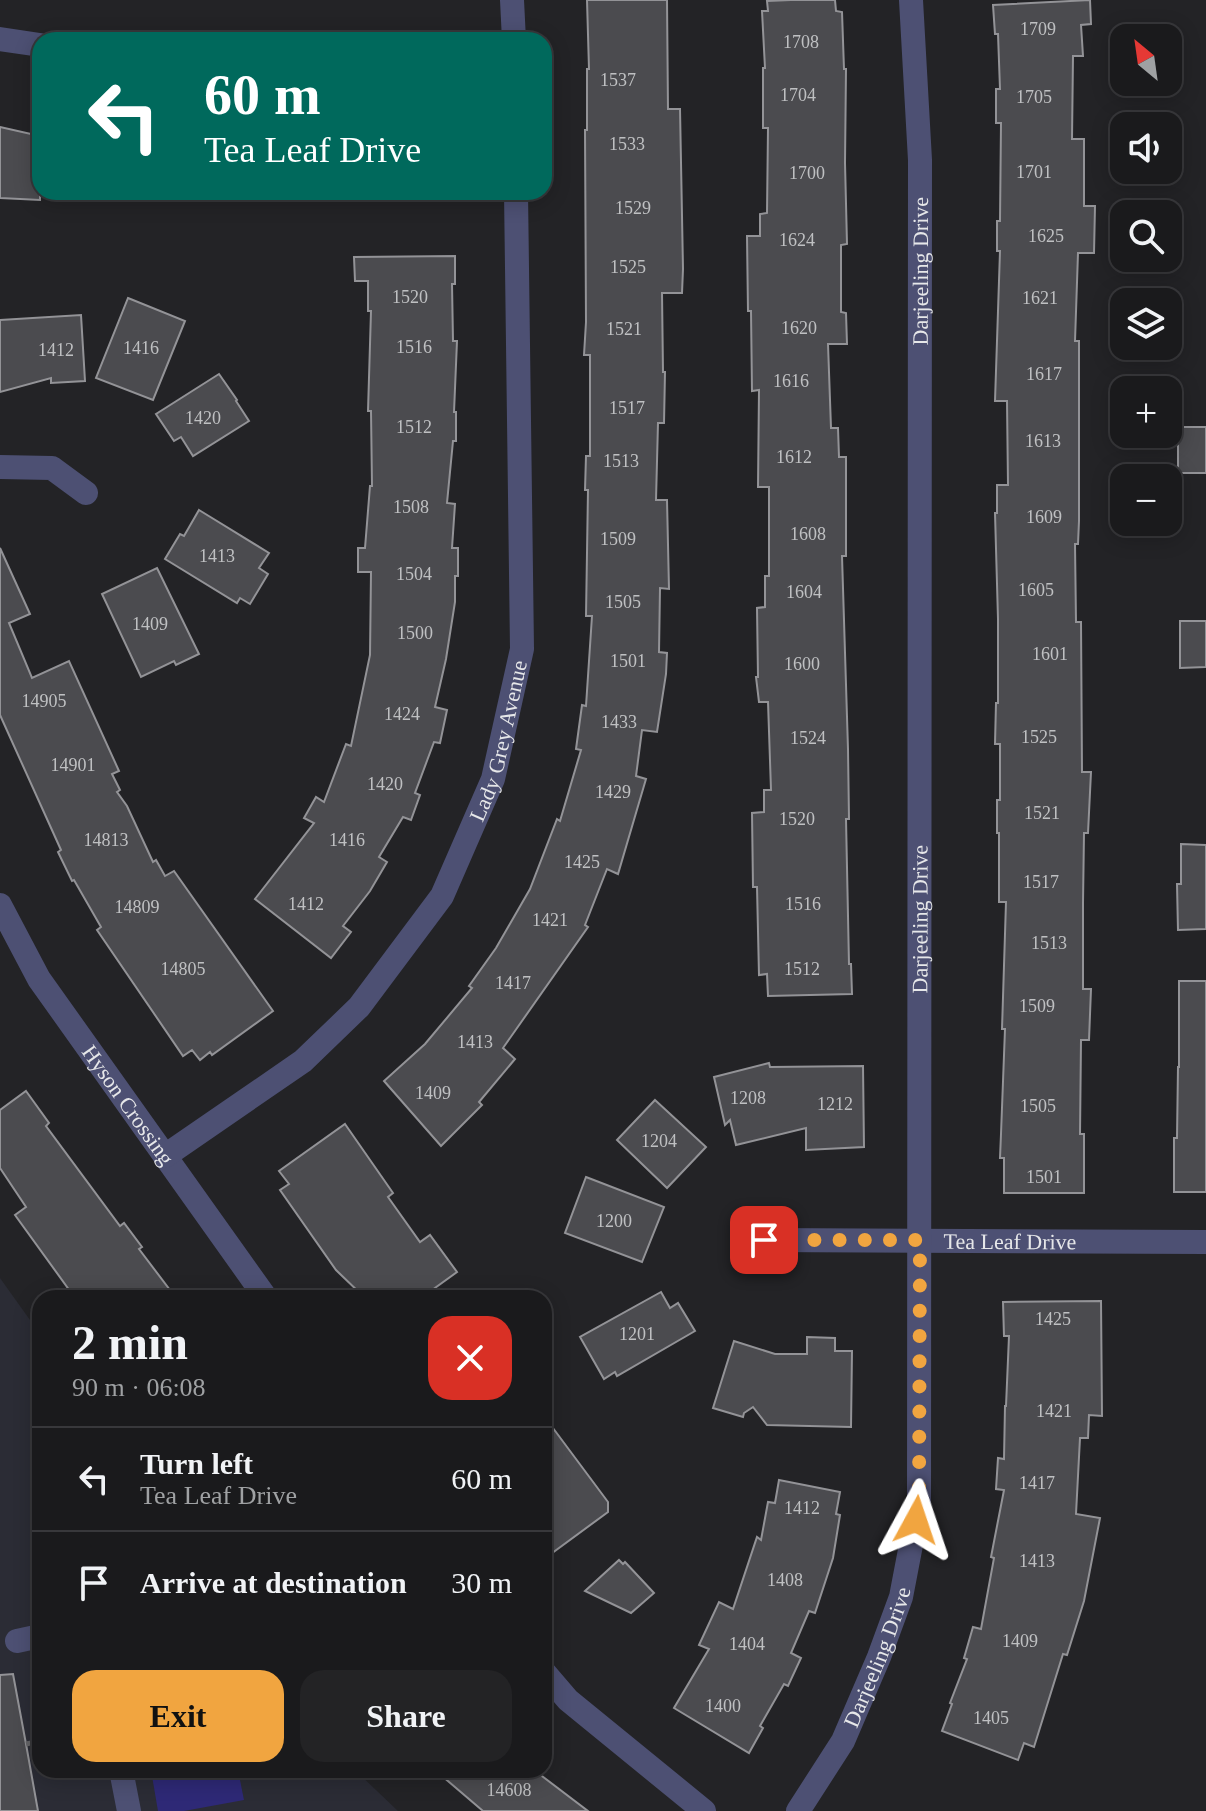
<!DOCTYPE html>
<meta charset="utf-8">
<style>
body{margin:0;font-family:"Times New Roman",serif;background:#232325;color:#f1f3f6;height:100vh;display:flex;flex-direction:column;font-size:30px;white-space:nowrap}
*{box-sizing:border-box;margin:0}
p{font-size:26px;color:#9fa1a3}
.icon{flex:none;width:44px;height:44px;fill:none;stroke:currentColor;stroke-width:2;stroke-linecap:round;stroke-linejoin:round}
.map{position:relative;flex:1;overflow:hidden}
.side{position:absolute;left:32px;top:1290px;width:520px;height:488px;display:flex;flex-direction:column;background:#1a1a1c;border-radius:24px;box-shadow:0 4px 20px #0003,0 0 0 2px #38383b}
.side>*{flex:none}
.top-card{position:absolute;left:32px;top:32px;width:520px;height:168px;border-radius:24px;box-shadow:0 4px 20px #0003,0 0 0 2px #38383b;background:#00695c;color:#fff;overflow:hidden}
.needle{width:52px;rotate:331deg}
.tools{position:absolute;left:1110px;top:24px;display:grid;gap:16px}
.tools a{display:grid;place-items:center;width:72px;height:72px;border-radius:16px;background:#1a1a1c;box-shadow:0 4px 20px #0003,0 0 0 2px #38383b;font-size:40px}
.pin{position:absolute;display:grid;place-items:center;width:68px;height:68px;color:#fff;margin:-34px;border-radius:16px;box-shadow:0 4px 12px #0006}
.me{position:absolute;width:88px;margin:-44px;rotate:5deg;stroke-linejoin:round;filter:drop-shadow(0 0 6px #0008)}
.turn{display:flex;align-items:center;gap:28px;height:168px;padding:0 40px;font-size:36px}
.turn .icon{width:104px;height:104px;stroke-width:2.5}
.turn b{display:block;font-size:56px;line-height:68px}
.round{display:grid;place-items:center;flex:none;width:84px;height:84px;border-radius:24px;background:#232325}
.summary{display:flex;align-items:center;justify-content:space-between;height:136px;padding:0 40px}
h1{font-size:48px;font-weight:600;line-height:60px}
.primary-button{display:flex;gap:16px;margin-top:auto;padding:16px 40px}
.primary-button a{flex:1;height:92px;border-radius:24px;background:#f1a540;color:#111;font-size:32px;font-weight:600;line-height:92px;text-align:center}
.primary-button a+a{background:#232325;color:#f1f3f6}
ul{padding:0;list-style:none}
li{display:flex;align-items:center;gap:24px;height:104px;padding:0 40px;border-top:2px solid #38383b}
li div{flex:1}
li b{display:block;font-size:30px}
li em{font-style:normal}
.map>svg:first-child{display:block}
.built{fill:#2b2c35}
.green{fill:#2e2976}
.building{fill:#4b4b4f;stroke:#939397;stroke-width:2}
.lines{fill:none;stroke-linecap:round;stroke-linejoin:round}
.path{stroke:#646467;stroke-width:5;stroke-dasharray:8 4;stroke-linecap:butt}
.minor{stroke:#4d5073;stroke-width:24}
.route{stroke:#f1a540;stroke-width:14;stroke-dasharray:0 25.2}
.labels{text-anchor:middle;dominant-baseline:central;stroke-width:6;stroke-linejoin:round;paint-order:stroke}
.number-label{font-size:18px;fill:#bfc0c2}
.street-label{font-size:22px;fill:#e6e7e9;stroke:#0c0c0e}
</style>
<div class="map">
<svg width="1206" height="1811" viewBox="0 0 1206 1811">
<rect width="100%" height="100%" fill="#232326"/>
<!-- built -->
<path class="built" d="M0,1278L40,1334V1770H355L398,1811H0Z"/>
<!-- green -->
<path class="green" d="M151,1770H238L244,1800L184,1811H158Z"/>
<!-- building -->
<g class="building">
<path d="M587,0H667L668,109H680L683,269L682,293H662L663,372H665L664,423H658L656,500H667L669,589L660,588L659,652L667,653L666,674L657,732L642,730L636,776L646,779L618,874L607,869L585,925L588,927L503,1048L515,1059L479,1102L482,1105L441,1146L384,1081L425,1044L472,988L469,986L496,948L530,889L557,819L560,821L581,750L576,749L582,705L586,706L592,616H586L588,490H585L586,456H590V355H584L586,322L585,130H587V69H589Z"/>
<path d="M791,0H835L836,11L842,12L844,69H846L845,163L847,244L841,245V312L846,313L847,344H828L831,428H838L839,457H846V556H842L848,749L849,819H846L849,964H851L852,994L768,996L767,974L759,975L757,887H753L752,813L764,812V790H771L768,702H759L756,677H758L757,608L765,607V576H769V487H758L759,390L752,391L751,311H748L747,236H760V214L767,213L768,128H763V68H765L762,11H768L767,1Z"/>
<path d="M1090,0L1091,24L1081,25L1083,56H1073L1072,139H1084V206H1095L1094,253H1078L1075,341H1079V521L1078,544H1075L1076,622H1081L1082,772H1091L1088,833H1084L1083,903V989H1091L1089,1040H1081L1080,1134H1084V1193H1004V1158H1000L1001,1134L1005,1029H1002L1006,902H999V833H997V800H1000V744H995L996,703H998V619L995,513H997V485H1008L1007,401H995L1000,251H997V221H1000L1001,123H996V89H1000L998,34H995L993,5Z"/>
<path d="M0,127L40,136V200L0,198Z"/>
<path d="M455,256V284H452L453,341H457L454,412H456V441H453L447,503L455,504L452,548H458V576H455V602L446,659L435,707L447,710L440,743L434,742L415,793L420,795L411,820L403,817L379,857L387,862L370,891L343,926L351,932L331,958L255,899L314,823L304,818L316,797L324,802L346,744L351,746L370,655L371,572H358V548H365L370,486H372L371,411H368L371,311H368V281H355L354,257Z"/>
<path d="M128,298L185,321L153,400L96,378Z"/>
<path d="M81,315L85,381L51,383V378L0,392V320Z"/>
<path d="M219,374L237,400L236,401L249,421L193,456L181,437L174,441L156,414Z"/>
<rect x="1178" y="427" width="28" height="46"/>
<path d="M199,510L269,553L259,568L268,574L250,604L240,598L237,603L165,559L180,534L184,536Z"/>
<path d="M0,548L30,614L9,623L32,678L69,661L119,771L112,774L120,790L117,792L127,806L153,862L156,860L165,876L174,871L273,1011L212,1055L210,1052L200,1060L192,1050L183,1056L97,930L101,927L74,880L72,881L58,852L61,850L0,715Z"/>
<path d="M157,568L199,654L176,665L174,661L141,677L102,594Z"/>
<path d="M1180,621H1206V667L1180,668Z"/>
<path d="M1181,844L1206,845V929L1178,930L1177,884H1181Z"/>
<path d="M1179,981H1206V1192H1174V1138H1177L1178,1067H1179Z"/>
<path d="M769,1063L770,1067L863,1066L864,1147L806,1150V1128L736,1145L730,1120L725,1125L714,1077Z"/>
<path d="M26,1091L49,1123L46,1126L120,1226L124,1223L142,1247L139,1249L176,1298H75L15,1215L26,1207L0,1168V1110Z"/>
<path d="M655,1100L706,1147L667,1188L617,1140Z"/>
<path d="M345,1124L393,1193L388,1197L420,1242L430,1235L457,1272L421,1298H365L336,1270L280,1190L289,1184L279,1171Z"/>
<path d="M586,1177L664,1207L642,1262L565,1233Z"/>
<path d="M661,1292L670,1308L678,1303L695,1331L617,1376L615,1372L604,1379L580,1337Z"/>
<path d="M1101,1301L1102,1416L1089,1415L1088,1438H1080L1076,1514L1100,1518L1084,1601L1067,1655L1063,1654L1034,1747L1024,1743L1018,1760L942,1731L952,1704L950,1703L967,1659L964,1658L973,1627L981,1629L994,1558L991,1557L1004,1490L996,1489L998,1458L1004,1459L1005,1406H1006L1009,1336H1004L1003,1302Z"/>
<path d="M807,1337L835,1338V1351H852L851,1427L767,1425L753,1407L744,1413L743,1417L713,1408L734,1341L775,1354H807Z"/>
<path d="M544,1416L608,1502V1512L544,1559Z"/>
<path d="M779,1480L840,1492L836,1514L840,1515L833,1558L815,1613L809,1611L791,1653L801,1658L788,1686L784,1684L760,1726L763,1728L749,1753L674,1708L709,1649L699,1645L719,1602L733,1609L757,1537L761,1540L768,1502L775,1503Z"/>
<path d="M619,1560L623,1564L625,1562L654,1593L631,1613L585,1591Z"/>
<path d="M13,1674L26,1744L38,1811H0V1675Z"/>
<path d="M435,1770H534L588,1811H483Z"/>
</g>
<g class="lines">
<!-- path -->
<path class="path" d="M26,1744L40,1741"/>
<!-- minor -->
<g class="minor">
<path d="M512,0L514,40"/>
<path d="M0,39L40,45"/>
<path d="M0,467L52,468L86,493"/>
<path id="s1" d="M0,905L39,979L266,1298"/>
<path id="s2" d="M165,1156L303,1061L359,1007L442,896L493,779L522,649L516,192"/>
<path id="s3" d="M764,1240L1206,1242"/>
<path d="M17,1641L40,1636"/>
<path d="M544,1672L568,1700L704,1811"/>
<path d="M121,1770L129,1811"/>
<path id="s4" d="M798,1811L843,1741L879,1657L901,1597L919,1503L920,160L911,0"/>
</g>
</g>
<g class="lines">
<!-- route -->
<path class="route" d="M764,1240H920L919,1503L916,1520"/>
</g>
<g class="labels">
<!-- number labels -->
<g class="number-label">
<text x="1038" y="29">1709</text>
<text x="801" y="42">1708</text>
<text x="618" y="80">1537</text>
<text x="798" y="95">1704</text>
<text x="1034" y="97">1705</text>
<text x="627" y="144">1533</text>
<text x="1034" y="172">1701</text>
<text x="807" y="173">1700</text>
<text x="633" y="208">1529</text>
<text x="1046" y="236">1625</text>
<text x="797" y="240">1624</text>
<text x="628" y="267">1525</text>
<text x="410" y="297">1520</text>
<text x="1040" y="298">1621</text>
<text x="799" y="328">1620</text>
<text x="624" y="329">1521</text>
<text x="414" y="347">1516</text>
<text x="141" y="348">1416</text>
<text x="56" y="350">1412</text>
<text x="1044" y="374">1617</text>
<text x="791" y="381">1616</text>
<text x="627" y="408">1517</text>
<text x="203" y="418">1420</text>
<text x="414" y="427">1512</text>
<text x="1043" y="441">1613</text>
<text x="794" y="457">1612</text>
<text x="621" y="461">1513</text>
<text x="411" y="507">1508</text>
<text x="1044" y="517">1609</text>
<text x="808" y="534">1608</text>
<text x="618" y="539">1509</text>
<text x="217" y="556">1413</text>
<text x="414" y="574">1504</text>
<text x="1036" y="590">1605</text>
<text x="804" y="592">1604</text>
<text x="623" y="602">1505</text>
<text x="150" y="624">1409</text>
<text x="415" y="633">1500</text>
<text x="1050" y="654">1601</text>
<text x="628" y="661">1501</text>
<text x="802" y="664">1600</text>
<text x="44" y="701">14905</text>
<text x="402" y="714">1424</text>
<text x="619" y="722">1433</text>
<text x="1039" y="737">1525</text>
<text x="808" y="738">1524</text>
<text x="73" y="765">14901</text>
<text x="385" y="784">1420</text>
<text x="613" y="792">1429</text>
<text x="1042" y="813">1521</text>
<text x="797" y="819">1520</text>
<text x="106" y="840">14813</text>
<text x="347" y="840">1416</text>
<text x="582" y="862">1425</text>
<text x="1041" y="882">1517</text>
<text x="306" y="904">1412</text>
<text x="803" y="904">1516</text>
<text x="137" y="907">14809</text>
<text x="550" y="920">1421</text>
<text x="1049" y="943">1513</text>
<text x="183" y="969">14805</text>
<text x="802" y="969">1512</text>
<text x="513" y="983">1417</text>
<text x="1037" y="1006">1509</text>
<text x="475" y="1042">1413</text>
<text x="433" y="1093">1409</text>
<text x="748" y="1098">1208</text>
<text x="835" y="1104">1212</text>
<text x="1038" y="1106">1505</text>
<text x="659" y="1141">1204</text>
<text x="1044" y="1177">1501</text>
<text x="614" y="1221">1200</text>
<text x="1053" y="1319">1425</text>
<text x="637" y="1334">1201</text>
<text x="1054" y="1411">1421</text>
<text x="1037" y="1483">1417</text>
<text x="802" y="1508">1412</text>
<text x="1037" y="1561">1413</text>
<text x="785" y="1580">1408</text>
<text x="1020" y="1641">1409</text>
<text x="747" y="1644">1404</text>
<text x="723" y="1706">1400</text>
<text x="991" y="1718">1405</text>
<text x="509" y="1790">14608</text>
</g>
<!-- street labels -->
<g class="street-label">
<text stroke="none"><textPath href="#s4" startOffset="1566">Darjeeling Drive</textPath></text>
<text stroke="none"><textPath href="#s2" startOffset="550">Lady Grey Avenue</textPath></text>
<text stroke="none"><textPath href="#s4" startOffset="918">Darjeeling Drive</textPath></text>
<text stroke="none"><textPath href="#s1" startOffset="238">Hyson Crossing</textPath></text>
<text stroke="none"><textPath href="#s3" startOffset="246">Tea Leaf Drive</textPath></text>
<text stroke="none"><textPath href="#s4" startOffset="174">Darjeeling Drive</textPath></text>
</g>
</g>
</svg>
<div class="tools">
<a><svg class="needle" viewBox="-14 -14 28 28"><path d="M0-13l5 13h-10z" fill="#e53935"/><path d="M0 13l5-13h-10z" fill="#9fa1a3"/></svg></a>
<a><svg class="icon" aria-label="sound" viewBox="0 0 24 24"><path d="M4 9h4l5-4v14l-5-4H4zM17 9q2 3 0 6"/></svg></a>
<a><svg class="icon" aria-label="search" viewBox="0 0 24 24"><circle cx="10" cy="10" r="6"/><path d="M15 15l6 6"/></svg></a>
<a><svg class="icon" aria-label="layers" viewBox="0 0 24 24"><path d="M12 4l9 5-9 5-9-5zM3 14l9 5 9-5"/></svg></a>
<a>+</a>
<a>−</a>
</div>
<div class="pin" style="left:764px;top:1240px;background:#d93025"><svg class="icon" aria-label="arrive" viewBox="0 0 24 24"><path d="M6 21V4h12l-3 4 3 4H6"/></svg></div>
<svg class="me" style="left:916px;top:1520px" viewBox="-20 -20 40 40"><path d="M0-17L14 15 0 8-14 15z" fill="#f1a540" stroke="#fff" stroke-width="4"/></svg>
<div class="top-card">
<div class="turn"><svg class="icon" aria-label="left" viewBox="0 0 24 24"><path d="M17 20v-9H6M10 6l-5 5 5 5"/></svg><div><b>60 m</b>Tea Leaf Drive</div></div>
</div>
<section class="side">
<div class="summary"><div><h1>2 min</h1><p>90 m · 06:08</p></div><a class="round" style="background:#d93025;color:#fff"><svg class="icon" aria-label="close" viewBox="0 0 24 24"><path d="M6 6l12 12M18 6L6 18"/></svg></a></div>
<ul>
<li><svg class="icon" aria-label="left" viewBox="0 0 24 24"><path d="M17 20v-9H6M10 6l-5 5 5 5"/></svg><div><b>Turn left</b><p>Tea Leaf Drive</p></div><em>60 m</em></li>
<li><svg class="icon" aria-label="arrive" viewBox="0 0 24 24"><path d="M6 21V4h12l-3 4 3 4H6"/></svg><div><b>Arrive at destination</b></div><em>30 m</em></li>
</ul>
<div class="primary-button"><a>Exit</a><a>Share</a></div>
</section>
</div>
